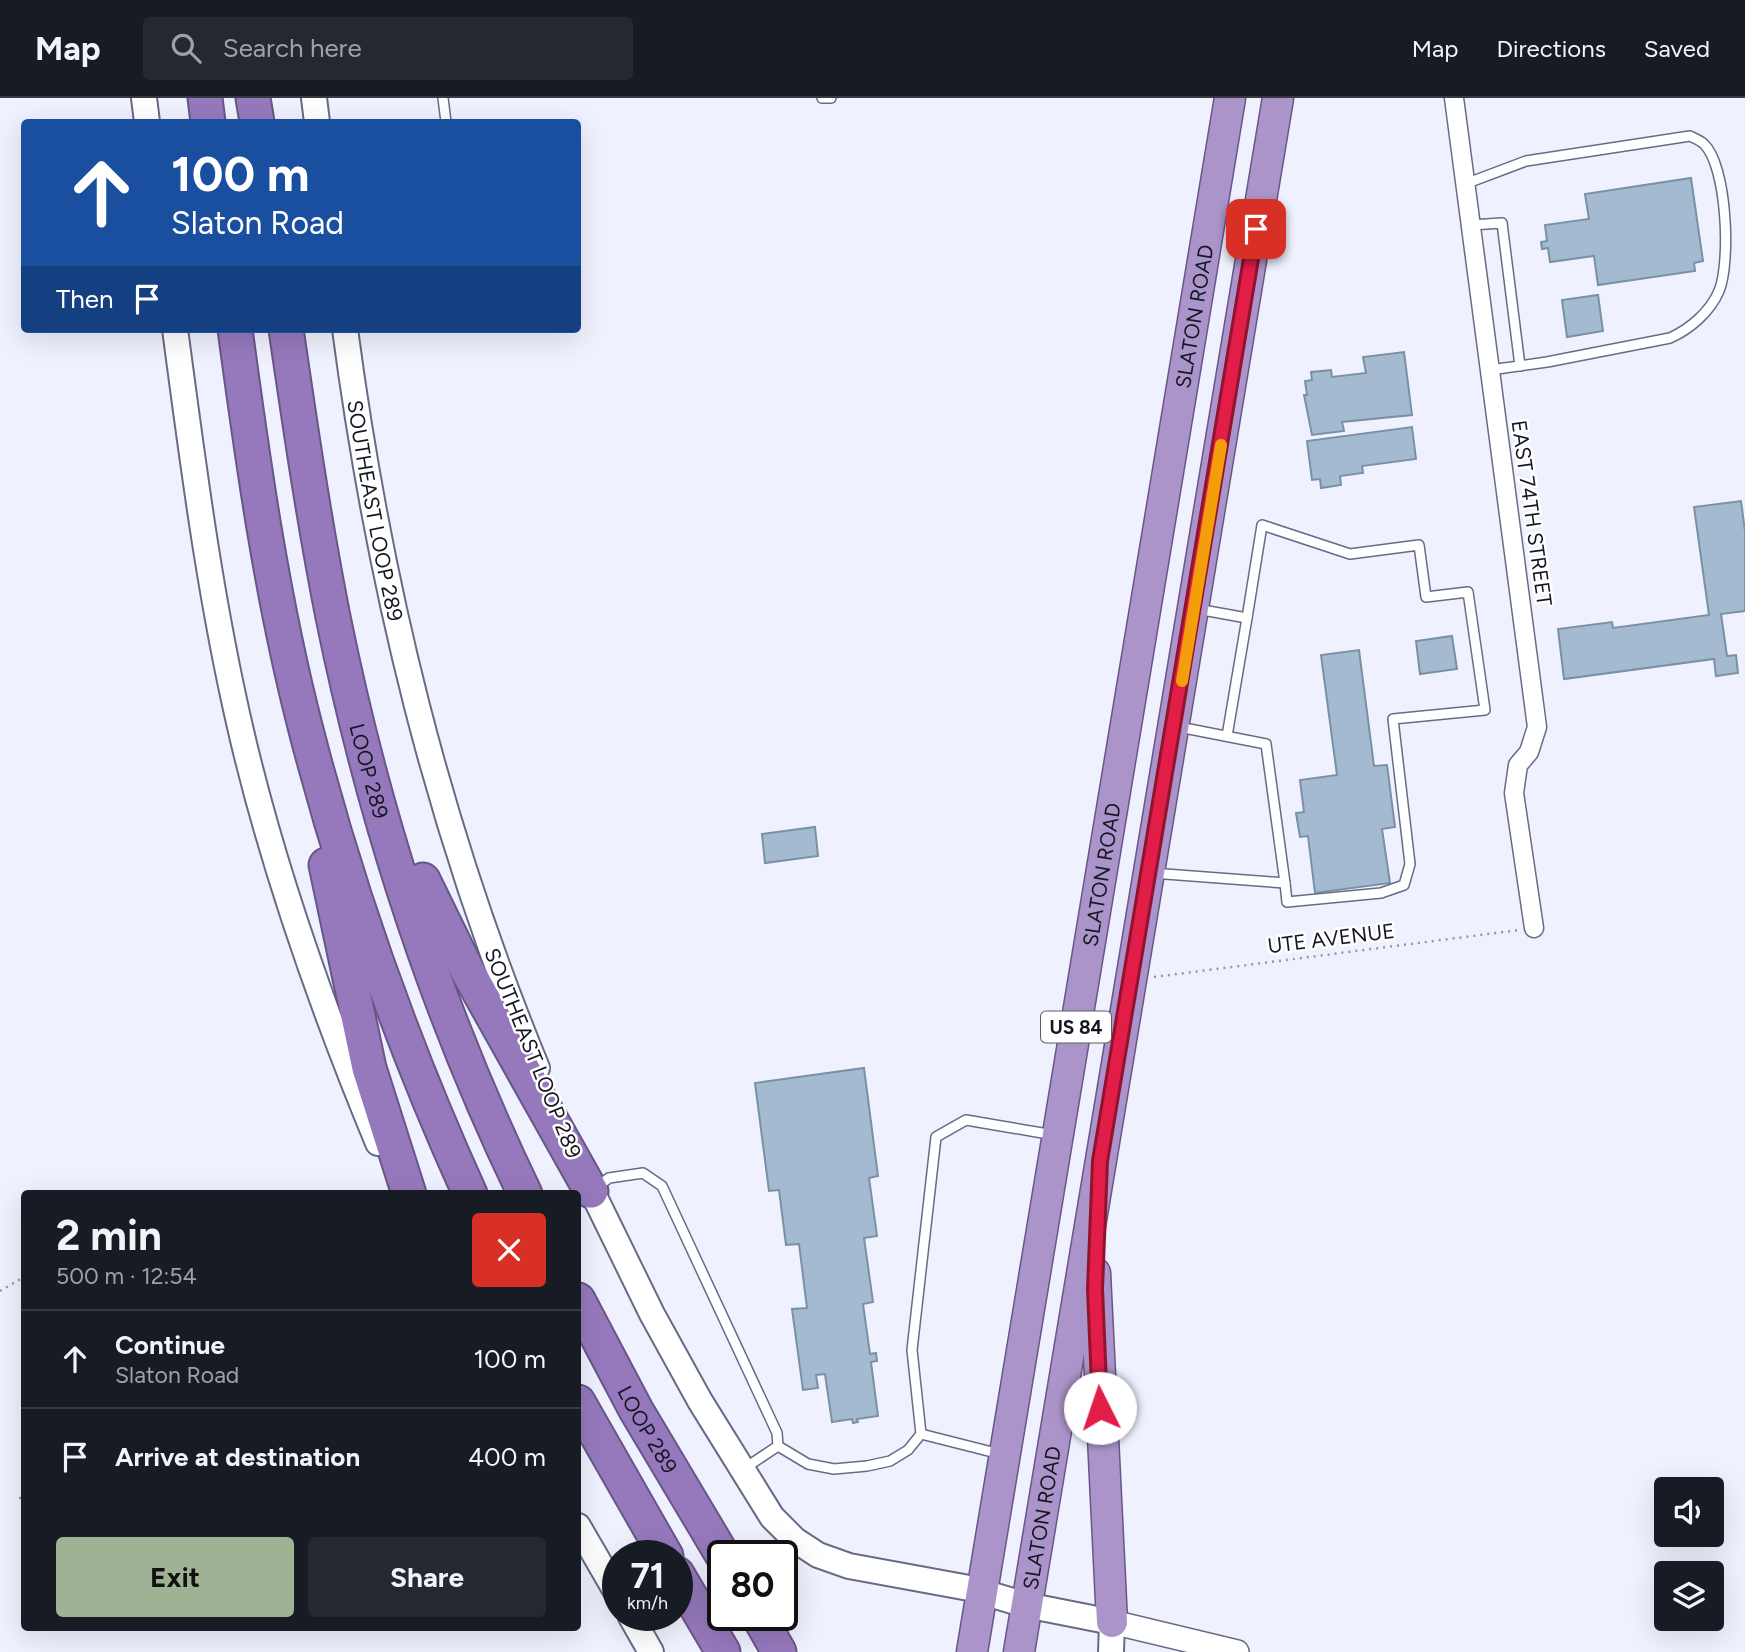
<!DOCTYPE html>
<meta charset="utf-8">
<style>
body{margin:0;font-family:Figtree,sans-serif;background:#242831;color:#f1f3f6;height:100vh;display:flex;flex-direction:column;font-size:26px;white-space:nowrap}
*{box-sizing:border-box;margin:0}
p{font-size:23px;color:#9ea1a6}
.icon{flex:none;width:38px;height:38px;fill:none;stroke:currentColor;stroke-width:2;stroke-linecap:round;stroke-linejoin:round}
.map{position:relative;flex:1;overflow:hidden}
.sheet{position:absolute;left:21px;top:1092px;width:560px;height:441px;display:flex;flex-direction:column;background:#171b24;border-radius:7px;box-shadow:0 7px 28px #0002}
.sheet>*{flex:none}
.hud{position:absolute;left:21px;top:21px;width:560px;height:214px;border-radius:7px;box-shadow:0 7px 28px #0002;background:#1a4fa0;color:#fff;overflow:hidden}
.controls{position:absolute;left:1654px;top:1379px;display:grid;gap:14px}
.controls a{display:grid;place-items:center;width:70px;height:70px;border-radius:7px;background:#171b24;box-shadow:0 7px 28px #0002;font-size:35px}
.speed{position:absolute;left:602px;top:1442px;display:flex;gap:14px;font-size:35px;font-weight:700;text-align:center}
.speed>*{display:grid;place-content:center;width:91px;height:91px;border-radius:50%;background:#171b24;box-shadow:0 7px 28px #0002;line-height:1}
.speed small{font-size:18px;font-weight:400}
.speed .limit{border:4px solid #111;border-radius:10px;background:#fff;color:#111}
.pin{position:absolute;display:grid;place-items:center;width:60px;height:60px;color:#fff;margin:-30px;border-radius:14px;box-shadow:0 4px 10px #0006}
.me{position:absolute;width:77px;margin:-38px;rotate:356deg;stroke-linejoin:round;filter:drop-shadow(0 0 5px #0008)}
.turn{display:flex;align-items:center;gap:24px;height:147px;padding:0 35px;font-size:32px}
.turn .icon{width:91px;height:91px;stroke-width:2.5}
.turn b{display:block;font-size:49px;line-height:60px}
.then{display:flex;align-items:center;height:66px;padding:0 35px;background:#0003;gap:14px;font-size:26px}
.round{display:grid;place-items:center;flex:none;width:74px;height:74px;border-radius:7px;background:#242831}
.headline{display:flex;align-items:center;justify-content:space-between;height:119px;padding:0 35px}
h1{font-size:42px;font-weight:700;line-height:52px}
.action{display:flex;gap:14px;margin-top:auto;padding:14px 35px}
.action a{flex:1;height:80px;border-radius:7px;background:#9fb294;color:#111;font-size:28px;font-weight:700;line-height:80px;text-align:center}
.action a+a{background:#242831;color:#f1f3f6}
ul{padding:0;list-style:none}
li{display:flex;align-items:center;gap:21px;height:98px;padding:0 35px;border-top:2px solid #363941}
li div{flex:1}
li b{display:block;font-size:26px}
li em{font-style:normal}
header{display:flex;align-items:center;gap:42px;box-sizing:border-box;height:98px;padding:0 35px;background:#171b24;border-bottom:2px solid #363941}
header strong{font-size:33px}
nav{display:flex;gap:38px;margin-inline-start:auto;font-size:24px}
.search{width:490px;height:63px;background:#242831;display:flex;align-items:center;gap:18px;box-sizing:border-box;padding:0 24px;border-radius:7px;color:#9ea1a6;font-size:26px}
.map>svg:first-child{display:block}
.building{fill:#a3bad1;stroke:#7990a5;stroke-width:2}
.lines{fill:none;stroke-linecap:round;stroke-linejoin:round}
.service-casing{stroke:#666c86;stroke-width:12}
.minor-casing{stroke:#666c86;stroke-width:21}
.tertiary-casing{stroke:#666c86;stroke-width:26}
.secondary-casing{stroke:#666c86;stroke-width:28}
.trunk-casing{stroke:#685786;stroke-width:33}
.motorway-casing{stroke:#685786;stroke-width:37}
.path{stroke:#9497a2;stroke-width:2.5;stroke-dasharray:2 5;stroke-linecap:butt}
.service{stroke:#fff;stroke-width:9}
.minor{stroke:#fff;stroke-width:18}
.tertiary{stroke:#fff;stroke-width:23}
.secondary{stroke:#fff;stroke-width:24}
.trunk{stroke:#ab94ca;stroke-width:30}
.motorway{stroke:#9679bd;stroke-width:33}
.route-casing{stroke:#92132f;stroke-width:18}
.route{stroke:#e11d48;stroke-width:12}
.slow{stroke:#f59e0b;stroke-width:12}
.labels{text-anchor:middle;dominant-baseline:central;stroke-width:5;stroke-linejoin:round;paint-order:stroke}
.shield{fill:#fff;stroke:#5a5d64;stroke-width:2}
.shield-label{font-size:19px;font-weight:bold;fill:#141721}
.street-label{font-size:21px;fill:#141721;stroke:#fff}
</style>
<header>
<strong>Map</strong>
<div class="search"><svg class="icon" aria-label="search" viewBox="0 0 24 24"><circle cx="10" cy="10" r="6"/><path d="M15 15l6 6"/></svg>Search here</div>
<nav><a>Map</a><a>Directions</a><a>Saved</a></nav>
</header>
<div class="map">
<svg width="1745" height="1554" viewBox="0 0 1745 1554">
<rect width="100%" height="100%" fill="#eff2fe"/>
<!-- building -->
<g class="building">
<path d="M1691,80L1703,163L1694,165L1695,173L1598,187L1594,158L1550,164L1548,150L1542,151L1541,144L1547,143L1545,127L1589,121L1585,96Z"/>
<path d="M1598,197L1603,233L1567,239L1562,202Z"/>
<path d="M1404,254L1412,317L1342,324L1344,333L1312,337L1304,297H1307L1305,283L1312,282L1311,274L1331,272L1332,279L1366,275L1363,259Z"/>
<path d="M1412,329L1416,361L1362,368L1363,375L1340,378L1341,387L1321,390L1320,381L1312,382L1307,343Z"/>
<path d="M1741,403L1745,433V513L1721,516L1727,558L1736,557L1738,575L1716,578L1714,561L1564,581L1558,531L1612,524L1613,530L1709,517L1694,409Z"/>
<path d="M1452,538L1457,571L1420,576L1416,543Z"/>
<path d="M1359,552L1374,668L1387,667L1395,729L1382,731L1390,785L1315,795L1308,738L1300,739L1296,715L1304,714L1300,682L1337,677L1321,557Z"/>
<path d="M815,729L818,758L765,765L762,736Z"/>
<path d="M864,970L878,1078L869,1080L877,1138L864,1140L873,1204L863,1206L870,1256L876,1255L877,1263L871,1264L878,1318L857,1321L858,1324L853,1325L852,1321L832,1324L825,1276L816,1277L818,1290L803,1292L792,1211L807,1210L799,1146L786,1147L779,1092L769,1093L755,985Z"/>
</g>
<g class="lines">
<!-- service casing -->
<g class="service-casing">
<g id="service">
<path d="M443,0L446,24"/>
<path d="M822,0H831"/>
<path d="M1465,86L1526,63L1690,38C1694,40 1701,43 1704,46C1727,68 1731,164 1719,193C1710,214 1690,231 1670,240L1547,264L1490,272"/>
<path d="M1471,127L1502,125L1520,268"/>
<path d="M1179,629L1266,646L1285,785"/>
<path d="M1227,638L1247,520"/>
<path d="M1152,775L1285,785L1287,804L1381,795L1404,787L1410,766L1393,621L1485,612L1468,494L1426,499L1419,447L1350,456L1262,427L1247,520L1197,511"/>
<path d="M595,1090L609,1080L643,1075L662,1088L777,1335L778,1348L745,1370"/>
<path d="M921,1336L1000,1356"/>
<path d="M778,1348L808,1366L834,1371L867,1368L890,1363L908,1352L921,1336L912,1252L936,1039L966,1022L1054,1037"/>
</g>
</g>
<!-- minor casing -->
<g class="minor-casing">
<path id="minor" d="M1454,0L1537,629L1529,654L1518,667L1514,695L1534,830"/>
</g>
<!-- tertiary casing -->
<g class="tertiary-casing">
<path id="tertiary" d="M1112,1524L1237,1554"/>
</g>
<!-- secondary casing -->
<g class="secondary-casing">
<g id="secondary">
<path d="M144,0L147,24"/>
<path d="M314,0L317,24"/>
<path d="M175,231C193,366 210,500 241,633C274,775 323,912 378,1045"/>
<path id="s1" d="M345,231C379,487 438,730 537,970"/>
<path d="M584,1077L652,1216L700,1303L772,1419L795,1442L818,1457L849,1468L969,1490L1026,1507L1112,1524L1111,1554"/>
<path d="M578,1428L618,1497"/>
<path d="M630,1517L651,1554"/>
</g>
</g>
<!-- trunk casing -->
<g class="trunk-casing">
<g id="trunk">
<path d="M1095,1175L1112,1524"/>
<path id="s2" d="M972,1554L1230,0"/>
<path id="s3" d="M1019,1554L1278,0"/>
</g>
</g>
<!-- motorway casing -->
<g class="motorway-casing">
<g id="motorway">
<path d="M205,0L208,24"/>
<path d="M253,0L257,24"/>
<path d="M235,231C253,365 272,501 306,632C347,791 402,946 470,1096"/>
<path id="s4" d="M286,231C300,327 314,423 333,519C373,716 437,914 525,1096"/>
<path d="M326,767L369,970L409,1096"/>
<path d="M423,782L467,872L591,1093"/>
<path id="s5" d="M578,1202L636,1312L723,1458"/>
<path d="M578,1304L666,1458"/>
<path d="M677,1476L723,1554"/>
<path d="M758,1517L779,1554"/>
</g>
</g>
<!-- path -->
<g class="path">
<path d="M1154,879L1519,832"/>
<path d="M0,1193L24,1179"/>
<path d="M19,1400H24"/>
</g>
<!-- service -->
<use href="#service" class="service"/>
<!-- minor -->
<use href="#minor" class="minor"/>
<!-- tertiary -->
<use href="#tertiary" class="tertiary"/>
<!-- secondary -->
<use href="#secondary" class="secondary"/>
<!-- trunk -->
<use href="#trunk" class="trunk"/>
<!-- motorway -->
<use href="#motorway" class="motorway"/>
</g>
<g class="lines">
<!-- route casing -->
<g class="route-casing">
<path id="route" d="M1100,1310L1095,1191L1100,1063L1256,131"/>
</g>
<!-- route -->
<use href="#route" class="route"/>
<!-- slow -->
<path class="slow" d="M1182,583L1221,347"/>
</g>
<g class="labels">
<!-- shield labels -->
<rect class="shield" x="1041" y="913.5" width="70" height="31" rx="5"/>
<g class="shield-label">
<text x="1076" y="929">US 84</text>
</g>
<!-- street labels -->
<g class="street-label">
<text stroke="none"><textPath href="#s2" startOffset="1354">SLATON ROAD</textPath></text>
<text stroke="none"><textPath href="#s1" startOffset="184">SOUTHEAST LOOP 289</textPath></text>
<text transform="translate(1532 415) rotate(82)">EAST 74TH STREET</text>
<text stroke="none"><textPath href="#s4" startOffset="450">LOOP 289</textPath></text>
<text stroke="none"><textPath href="#s2" startOffset="788">SLATON ROAD</textPath></text>
<text transform="translate(1331 840) rotate(-7)">UTE AVENUE</text>
<text transform="translate(533 955) rotate(68)">SOUTHEAST LOOP 289</text>
<text stroke="none"><textPath href="#s5" startOffset="147">LOOP 289</textPath></text>
<text stroke="none"><textPath href="#s3" startOffset="136">SLATON ROAD</textPath></text>
</g>
</g>
</svg>
<div class="controls">
<a><svg class="icon" aria-label="sound" viewBox="0 0 24 24"><path d="M4 9h4l5-4v14l-5-4H4zM17 9q2 3 0 6"/></svg></a>
<a><svg class="icon" aria-label="layers" viewBox="0 0 24 24"><path d="M12 4l9 5-9 5-9-5zM3 14l9 5 9-5"/></svg></a>
</div>
<div class="speed"><div>71<small>km/h</small></div><div class="limit">80</div></div>
<div class="pin" style="left:1256px;top:131px;background:#d93025"><svg class="icon" aria-label="arrive" viewBox="0 0 24 24"><path d="M6 21V4h12l-3 4 3 4H6"/></svg></div>
<svg class="me" style="left:1100px;top:1310px" viewBox="-20 -20 40 40"><circle r="19" fill="#fff"/><path d="M0-13L10 11 0 6-10 11z" fill="#e11d48"/></svg>
<div class="hud">
<div class="turn"><svg class="icon" aria-label="ahead" viewBox="0 0 24 24"><path d="M12 20V5M6 11l6-6 6 6"/></svg><div><b>100 m</b>Slaton Road</div></div>
<div class="then">Then<svg class="icon" aria-label="arrive" viewBox="0 0 24 24"><path d="M6 21V4h12l-3 4 3 4H6"/></svg></div>
</div>
<section class="sheet">
<div class="headline"><div><h1>2 min</h1><p>500 m · 12:54</p></div><a class="round" style="background:#d93025;color:#fff"><svg class="icon" aria-label="close" viewBox="0 0 24 24"><path d="M6 6l12 12M18 6L6 18"/></svg></a></div>
<ul>
<li><svg class="icon" aria-label="ahead" viewBox="0 0 24 24"><path d="M12 20V5M6 11l6-6 6 6"/></svg><div><b>Continue</b><p>Slaton Road</p></div><em>100 m</em></li>
<li><svg class="icon" aria-label="arrive" viewBox="0 0 24 24"><path d="M6 21V4h12l-3 4 3 4H6"/></svg><div><b>Arrive at destination</b></div><em>400 m</em></li>
</ul>
<div class="action"><a>Exit</a><a>Share</a></div>
</section>
</div>
